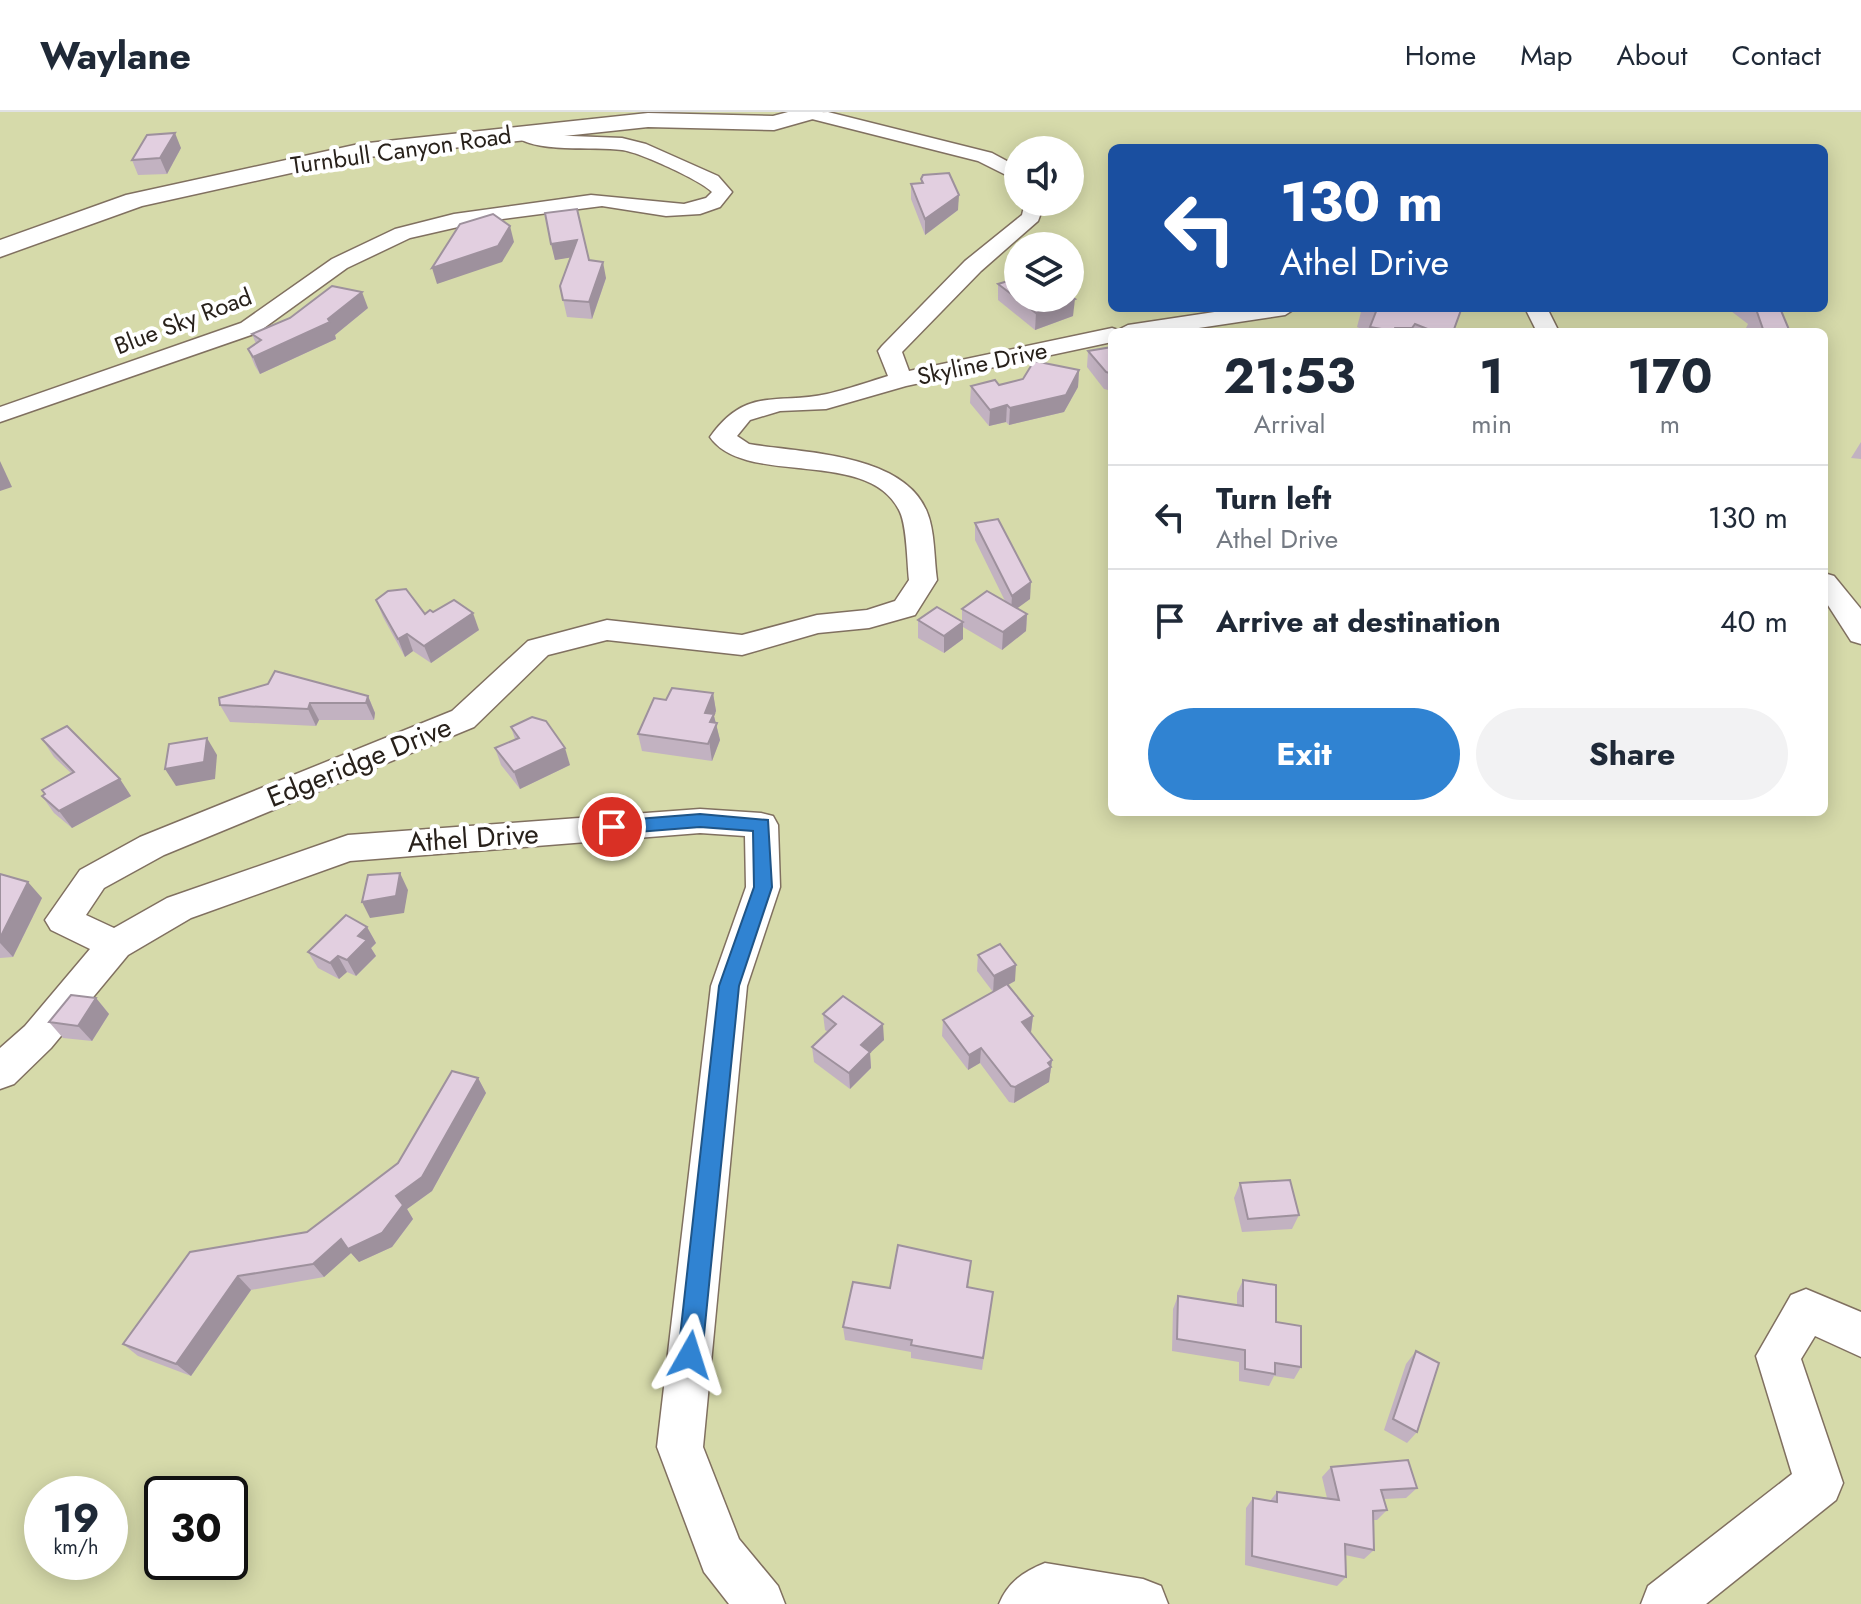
<!DOCTYPE html>
<style>
body{margin:0;font-family:Jost,sans-serif;background:#f2f2f3;color:#1f2937;height:100vh;display:flex;flex-direction:column;font-size:30px;white-space:nowrap}
*{box-sizing:border-box;margin:0}
p{font-size:26px;color:#747a83}
.icon{flex:none;width:44px;height:44px;fill:none;stroke:currentColor;stroke-width:2;stroke-linecap:round;stroke-linejoin:round}
.map{position:relative;flex:1;overflow:hidden}
.panel{position:absolute;left:1108px;top:216px;width:720px;height:488px;display:flex;flex-direction:column;background:#fff;border-radius:12px;box-shadow:0 4px 20px #0003}
.panel>*{flex:none}
.top-card{position:absolute;left:1108px;top:32px;width:720px;height:168px;border-radius:12px;box-shadow:0 4px 20px #0003;background:#1a4fa0;color:#fff;overflow:hidden}
.tools{position:absolute;left:1004px;top:24px;display:grid;gap:16px}
.tools a{display:grid;place-items:center;width:80px;height:80px;border-radius:50%;background:#fff;box-shadow:0 4px 20px #0003;font-size:40px}
.speed{position:absolute;left:24px;top:1364px;display:flex;gap:16px;font-size:40px;font-weight:700;text-align:center}
.speed>*{display:grid;place-content:center;width:104px;height:104px;border-radius:50%;background:#fff;box-shadow:0 4px 20px #0003;line-height:1}
.speed small{font-size:20px;font-weight:400}
.speed .limit{border:4px solid #111;border-radius:12px;background:#fff;color:#111}
.pin{position:absolute;display:grid;place-items:center;width:68px;height:68px;color:#fff;margin:-34px;border:4px solid #fff;border-radius:50%;box-shadow:0 2px 8px #0007}
.me{position:absolute;width:88px;margin:-44px;rotate:6deg;stroke-linejoin:round;filter:drop-shadow(0 0 6px #0008)}
.turn{display:flex;align-items:center;gap:28px;height:168px;padding:0 40px;font-size:36px}
.turn .icon{width:104px;height:104px;stroke-width:2.5}
.turn b{display:block;font-size:56px;line-height:68px}
.eta{display:flex;justify-content:space-evenly;align-items:center;height:136px;text-align:center}
.eta b{font-size:48px;font-weight:700;line-height:56px}
.button{display:flex;gap:16px;margin-top:auto;padding:16px 40px}
.button a{flex:1;height:92px;border-radius:48px;background:#3083d2;color:#fff;font-size:32px;font-weight:700;line-height:92px;text-align:center}
.button a+a{background:#f2f2f3;color:#1f2937}
ul{padding:0;list-style:none}
li{display:flex;align-items:center;gap:24px;height:104px;padding:0 40px;border-top:2px solid #e0e1e3}
li div{flex:1}
li b{display:block;font-size:30px}
li em{font-style:normal}
header{display:flex;align-items:center;gap:48px;box-sizing:border-box;height:112px;padding:0 40px;background:#fff;border-bottom:2px solid #e0e1e3}
header strong{font-size:38px}
nav{display:flex;gap:44px;margin-inline-start:auto;font-size:28px}
.map>svg:first-child{display:block}
.green{fill:#d6daaa;fill-rule:evenodd}
.lines{fill:none;stroke-linecap:round;stroke-linejoin:round}
.minor-casing{stroke:#807060;stroke-width:3}
.tertiary-casing{stroke:#807060;stroke-width:3}
.minor{fill:#fff;fill-rule:evenodd}
.tertiary{fill:#fff;fill-rule:evenodd}
.wall{fill:#c2b2c1}
.shaded-wall{fill:#9e919d}
.building{fill:#e2cfe0;stroke:#9e919d;stroke-width:2}
.route{fill:#3083d2;stroke:#1f5588;stroke-width:2}
.labels{text-anchor:middle;dominant-baseline:central;stroke-width:8;stroke-linejoin:round;paint-order:stroke}
.far-street-label{font-size:24px;fill:#28211b;stroke:#fff}
.street-label{font-size:28px;fill:#28211b;stroke:#fff}
</style>
<header>
<strong>Waylane</strong>
<nav><a>Home</a><a>Map</a><a>About</a><a>Contact</a></nav>
</header>
<div class="map">
<svg width="1861" height="1492" viewBox="0 0 1861 1492">
<rect width="100%" height="100%" fill="#fdf2e7"/>
<!-- green -->
<path class="green" d="M0,0H1861V1492H0ZM1112,36H1824V196H1112ZM1018,38H1070V90H1018ZM1018,134H1070V186H1018ZM1112,220H1824V700H1112ZM42,1382H110V1450H42ZM162,1382H230V1450H162Z"/>
<g class="lines">
<!-- minor casing -->
<g class="minor-casing">
<g id="minor">
<path d="M828,0L992,41L1018,55V69L978,49L804,5L801,1Z"/>
<path d="M522,16L546,23L622,26L646,32L718,64L732,80L720,95L700,102L666,104L602,94L480,110L410,126L347,156L257,221L0,310V295L241,211L332,147L395,117L454,102L591,83L684,92L706,86L712,80C700,68 639,40 622,38C595,34 532,42 513,22Z"/>
<path d="M1025,90H1045L1038,109L981,159L902,240L909,259L1112,216L1118,218L1128,213L1241,196H1296L1285,203L1172,220H1112V230L906,274L826,297L780,299L750,308L737,324L749,332C802,341 904,341 927,400C935,419 934,447 937,468L915,503L869,516L818,521L742,543L607,528L548,543L474,615L164,743L104,776L86,803L114,816L167,786L348,723L700,697L761,701L773,704L778,713L780,775L747,874L703,1335L739,1427L778,1474L785,1492H729L704,1460L657,1335L711,874L746,775L745,724L700,721L350,749L191,806L128,843L51,936L14,972L0,977V936L25,914L90,837L51,818L45,808L80,758L140,725L452,599L528,529L607,508L742,523L817,503L867,498L895,489L909,468C907,450 907,415 900,400C870,334 745,376 710,325C746,274 777,293 827,282C848,277 868,270 888,264L878,239L882,234L965,149L1022,103Z"/>
<path d="M1525,196H1547L1559,220H1537Z"/>
<path d="M1824,461L1834,464L1861,497V532L1851,529L1824,487Z"/>
<path d="M1806,1177L1861,1200V1245L1815,1224L1801,1247L1843,1371L1836,1388L1706,1492H1641L1648,1474L1792,1362L1756,1244L1791,1183Z"/>
<path d="M1045,1451L1143,1467L1161,1474L1168,1492H999C1008,1470 1023,1460 1045,1451Z"/>
</g>
</g>
<!-- tertiary casing -->
<g class="tertiary-casing">
<path id="tertiary" d="M788,0H823L820,5L774,18L648,15L359,46L142,94L0,145V128L126,83L359,32L648,1L773,4Z"/>
</g>
<!-- minor -->
<use href="#minor" class="minor"/>
<!-- tertiary -->
<use href="#tertiary" class="tertiary"/>
</g>
<!-- wall -->
<g class="wall">
<path d="M181,36L167,62L138,63L132,48Z"/>
<path d="M921,67L958,98L925,123L911,87V72L921,71Z"/>
<path d="M545,101L606,166L592,207L567,205L560,174L570,145L555,148Z"/>
<path d="M998,172L1073,204L1035,218L998,188Z"/>
<path d="M368,196L335,223L336,227L260,262L255,254L248,237L256,232L252,222Z"/>
<path d="M1362,196H1451L1454,220H1368L1357,215Z"/>
<path d="M1727,196H1780L1790,220H1744L1748,212Z"/>
<path d="M1112,235V279L1104,277L1087,255L1088,239Z"/>
<path d="M1079,258L1078,275L1064,300L1009,313L1006,310L989,314L970,291L971,274L999,273Z"/>
<path d="M1861,330V347L1851,346Z"/>
<path d="M975,411L1030,487L1017,496L1027,502L1026,519L1002,538L963,515V527L944,541L918,526V508L962,509V497L1005,489L975,428Z"/>
<path d="M376,488L425,502L433,500L479,518L431,551L413,539L405,545L383,505Z"/>
<path d="M713,581L716,599L714,604L720,628L712,649L642,639L638,622L666,588Z"/>
<path d="M368,584L375,601L374,608H319L316,614L230,610L220,593Z"/>
<path d="M511,615L570,653L520,677L501,653L495,636L515,627Z"/>
<path d="M42,627L131,684L72,716L54,701L42,684L71,661L54,645Z"/>
<path d="M0,762L42,786L13,845L0,846Z"/>
<path d="M367,815L376,831L371,836L376,844L356,864L347,860L339,867L318,856L308,840Z"/>
<path d="M978,843L1015,869L1008,873L1033,904L1031,920L1030,921L1052,948L1049,970L1014,991L1009,990L980,951L968,958L942,924L943,908L993,880L977,859Z"/>
<path d="M96,886L109,902L92,929L63,926L49,910Z"/>
<path d="M823,902L884,928L870,941L871,956L850,977L814,950L812,935L828,920L825,918Z"/>
<path d="M478,966L486,981L432,1079L407,1097L413,1107L392,1135L359,1150L351,1141L324,1165L251,1178L191,1264L138,1244L123,1232L307,1120L398,1051Z"/>
<path d="M1240,1071L1299,1103L1292,1117L1242,1120L1234,1086Z"/>
<path d="M971,1149L968,1176L993,1180L982,1258L911,1246V1240L845,1228L843,1215L890,1176Z"/>
<path d="M1243,1168L1301,1255L1294,1267L1274,1264L1269,1274L1239,1269V1250L1172,1239L1173,1197L1178,1184L1237,1194V1181Z"/>
<path d="M1416,1239L1417,1320L1407,1331L1384,1318L1406,1252Z"/>
<path d="M1331,1355L1417,1376L1406,1386L1384,1387L1387,1398L1377,1408H1373L1374,1438L1364,1447L1345,1443L1346,1465L1337,1474L1245,1453L1246,1396L1253,1386L1270,1389L1277,1380L1327,1386L1322,1365Z"/>
</g>
<!-- shaded-wall -->
<g class="shaded-wall">
<path d="M175,21L181,36L167,62L160,46Z"/>
<path d="M959,83L958,98L925,123V107Z"/>
<path d="M510,114L514,130L502,150L437,172L432,156Z"/>
<path d="M577,128L580,144L555,148L551,132Z"/>
<path d="M603,150L606,166L592,207L589,190Z"/>
<path d="M362,180L368,196L335,223L336,227L260,262L253,245L328,207Z"/>
<path d="M1075,187L1073,204L1035,218L1036,201Z"/>
<path d="M1079,258L1078,275L1064,300L1009,313L1010,296Z"/>
<path d="M1007,293L1006,310L989,314L990,298Z"/>
<path d="M0,349L12,375L0,379Z"/>
<path d="M1031,470L1030,487L1011,501L1012,484Z"/>
<path d="M473,501L479,518L431,551L424,534Z"/>
<path d="M1027,502L1026,519L1002,538L1003,520Z"/>
<path d="M963,510V527L944,541V524Z"/>
<path d="M407,522L413,539L405,545L398,527Z"/>
<path d="M713,581L716,599L714,604L720,628L712,649L705,601Z"/>
<path d="M368,584L375,601L374,608L366,591Z"/>
<path d="M310,591L319,608L316,614L308,597Z"/>
<path d="M207,626L217,643L215,667L176,674L165,657Z"/>
<path d="M565,636L570,653L520,677L514,660Z"/>
<path d="M120,667L131,684L72,716L59,699Z"/>
<path d="M400,761L408,778L404,801L370,806L362,790Z"/>
<path d="M28,770L42,786L13,845L0,831V826Z"/>
<path d="M367,815L376,831L371,836L376,844L356,864L347,848L358,824Z"/>
<path d="M338,844L347,860L339,867L330,851Z"/>
<path d="M1016,853L1015,869L993,881L994,864Z"/>
<path d="M96,886L109,902L92,929L78,914Z"/>
<path d="M1033,904L1031,920L1020,926L1022,910Z"/>
<path d="M883,912L884,928L870,941L871,956L850,977L849,961L861,933Z"/>
<path d="M981,936L980,951L968,958L969,943Z"/>
<path d="M1052,948L1049,970L1014,991L1015,975Z"/>
<path d="M478,966L486,981L432,1079L407,1097L413,1107L392,1135L359,1150L351,1141L324,1165L313,1152L341,1127L396,1084Z"/>
<path d="M238,1164L251,1178L191,1264L176,1252Z"/>
</g>
<!-- building -->
<g class="building">
<path d="M175,21L160,46L132,48L147,23Z"/>
<path d="M949,61L959,83L925,107L911,72L923,71L921,67L923,63Z"/>
<path d="M577,97L589,148L603,150L589,190L563,188L560,174L577,128L551,132L545,101Z"/>
<path d="M493,102L510,114L498,134L432,156L460,112Z"/>
<path d="M1018,166V186H1070V184L1075,187L1036,201L998,172Z"/>
<path d="M332,174L362,180L328,207L330,210L253,245L248,237L261,228L252,222L290,206Z"/>
<path d="M1376,196H1451L1461,198L1453,220H1435L1415,212L1412,216H1395L1393,219L1370,215L1377,197Z"/>
<path d="M1757,196H1780L1790,220H1764L1756,197Z"/>
<path d="M1112,235V262L1106,260L1088,239Z"/>
<path d="M1034,249L1079,258L1066,283L1010,296L1007,293L990,298L971,274L995,268L999,273L1023,267Z"/>
<path d="M998,407L1031,470L1012,484L975,411Z"/>
<path d="M406,477L425,502L430,498L433,500L454,488L473,501L424,534L407,522L398,527L376,488L388,479Z"/>
<path d="M987,479L1027,502L1003,520L962,497Z"/>
<path d="M937,495L963,510L944,524L918,508Z"/>
<path d="M275,559L368,584L366,591H310L308,597L220,593L219,586L268,572Z"/>
<path d="M672,576L713,581L705,601L714,602L710,610L717,611L708,632L638,622L654,586L666,588Z"/>
<path d="M532,605L546,609L565,636L514,660L495,636L519,626L511,615Z"/>
<path d="M67,614L120,667L59,699L42,684L45,682L42,678L74,660L42,627Z"/>
<path d="M207,626L204,650L165,657L169,632Z"/>
<path d="M400,761L396,784L362,790L368,763Z"/>
<path d="M0,762L28,770L0,826Z"/>
<path d="M346,803L367,815L358,824L367,828L347,848L338,844L330,851L308,840Z"/>
<path d="M1000,832L1016,853L994,864L978,843Z"/>
<path d="M1007,872L1033,904L1022,910L1052,948L1048,951L1051,955L1015,975L1011,974L981,936L969,943L943,908Z"/>
<path d="M71,883L96,886L78,914L49,910Z"/>
<path d="M843,884L883,912L861,933L870,940L849,961L812,935L836,912L823,902Z"/>
<path d="M452,959L478,966L422,1065L396,1084L403,1093L382,1121L348,1137L341,1127L313,1152L238,1164L176,1252L123,1232L190,1140L307,1120L398,1051Z"/>
<path d="M1290,1068L1299,1103L1248,1107L1240,1071Z"/>
<path d="M898,1133L971,1149L967,1175L993,1180L983,1246L911,1233L912,1228L843,1215L853,1170L890,1176Z"/>
<path d="M1243,1168L1276,1173V1210L1301,1214V1255L1275,1251V1262L1245,1257V1238L1177,1227L1178,1184L1243,1194Z"/>
<path d="M1416,1239L1439,1251L1417,1320L1393,1307Z"/>
<path d="M1408,1348L1417,1376L1381,1378L1387,1398L1373,1399L1374,1438L1345,1432L1346,1465L1252,1444L1253,1386L1277,1390V1380L1339,1388L1331,1355Z"/>
</g>
<!-- route -->
<path class="route" d="M700,702L768,708L772,775L739,874L702,1243L698,1252L690,1255L681,1252L678,1243L719,874L754,775L753,719L700,715L612,722L603,715L612,709Z"/>
<g class="labels">
<!-- far-street labels -->
<g class="far-street-label">
<text transform="translate(401 38) rotate(-8)">Turnbull Canyon Road</text>
<text transform="translate(183 209) rotate(-21)">Blue Sky Road</text>
<text transform="translate(982 251) rotate(-12)">Skyline Drive</text>
</g>
<!-- street labels -->
<g class="street-label">
<text transform="translate(359 650) rotate(-22)">Edgeridge Drive</text>
<text transform="translate(473 726) rotate(-4)">Athel Drive</text>
</g>
</g>
</svg>
<div class="tools">
<a><svg class="icon" aria-label="sound" viewBox="0 0 24 24"><path d="M4 9h4l5-4v14l-5-4H4zM17 9q2 3 0 6"/></svg></a>
<a><svg class="icon" aria-label="layers" viewBox="0 0 24 24"><path d="M12 4l9 5-9 5-9-5zM3 14l9 5 9-5"/></svg></a>
</div>
<div class="speed"><div>19<small>km/h</small></div><div class="limit">30</div></div>
<div class="pin" style="left:612px;top:715px;background:#d93025"><svg class="icon" aria-label="arrive" viewBox="0 0 24 24"><path d="M6 21V4h12l-3 4 3 4H6"/></svg></div>
<svg class="me" style="left:690px;top:1243px" viewBox="-20 -20 40 40"><path d="M0-17L14 15 0 8-14 15z" fill="#3083d2" stroke="#fff" stroke-width="4"/></svg>
<div class="top-card">
<div class="turn"><svg class="icon" aria-label="left" viewBox="0 0 24 24"><path d="M17 20v-9H6M10 6l-5 5 5 5"/></svg><div><b>130 m</b>Athel Drive</div></div>
</div>
<section class="panel">
<div class="eta">
<div><b>21:53</b><p>Arrival</p></div>
<div><b>1</b><p>min</p></div>
<div><b>170</b><p>m</p></div>
</div>
<ul>
<li><svg class="icon" aria-label="left" viewBox="0 0 24 24"><path d="M17 20v-9H6M10 6l-5 5 5 5"/></svg><div><b>Turn left</b><p>Athel Drive</p></div><em>130 m</em></li>
<li><svg class="icon" aria-label="arrive" viewBox="0 0 24 24"><path d="M6 21V4h12l-3 4 3 4H6"/></svg><div><b>Arrive at destination</b></div><em>40 m</em></li>
</ul>
<div class="button"><a>Exit</a><a>Share</a></div>
</section>
</div>
